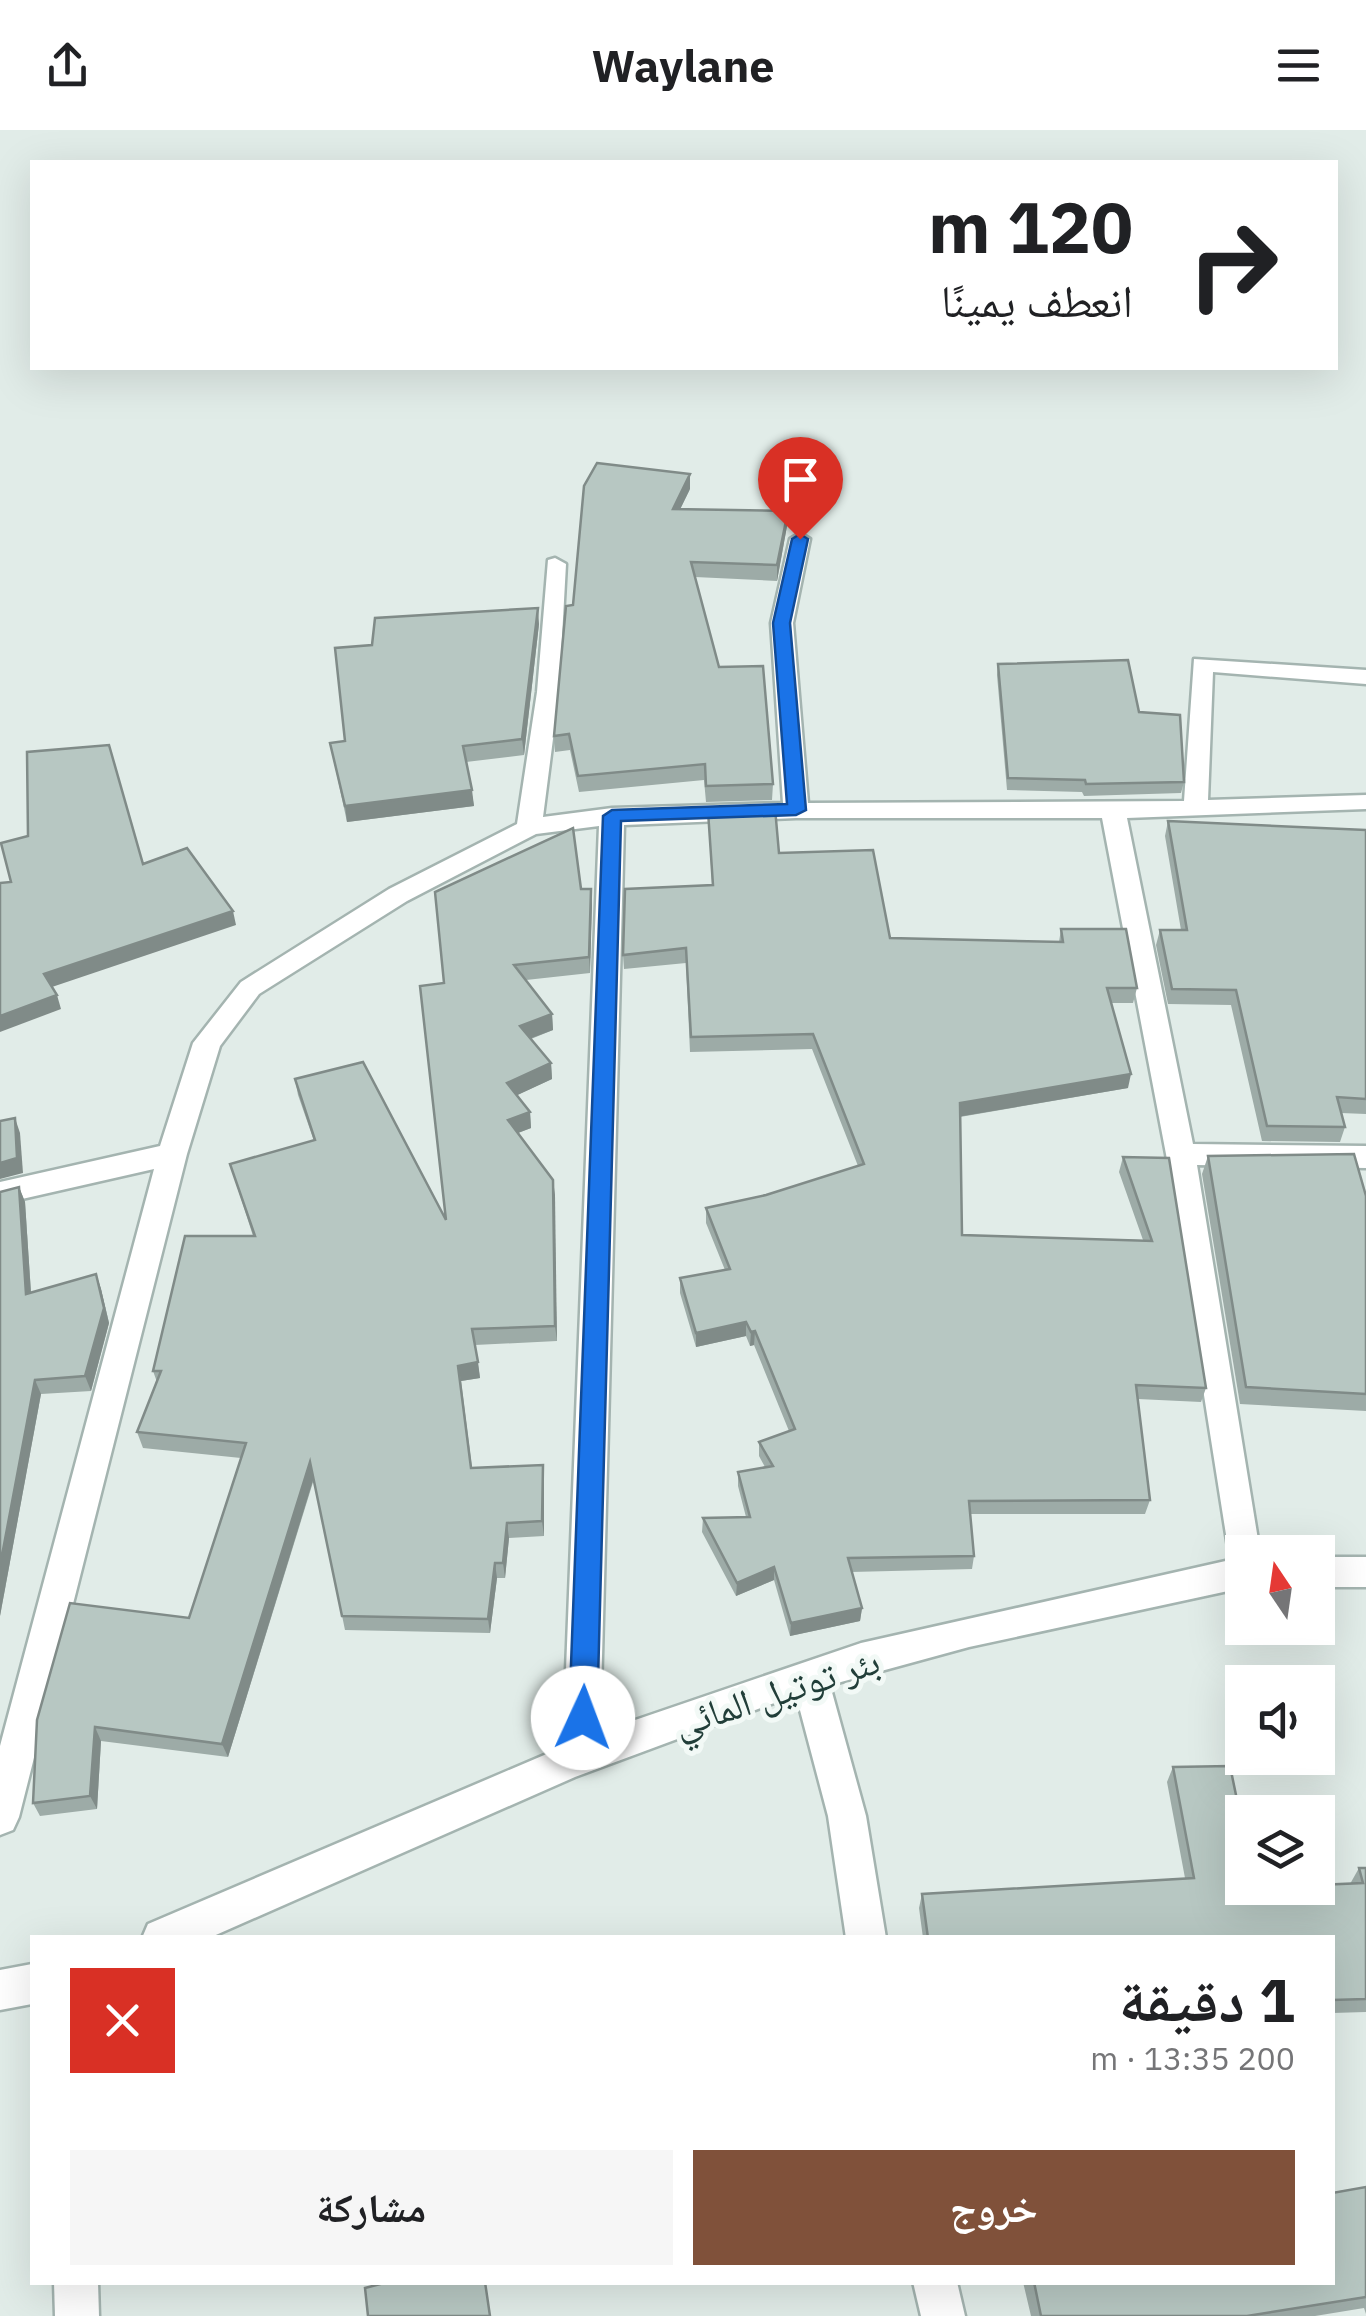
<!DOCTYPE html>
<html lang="ar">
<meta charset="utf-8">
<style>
body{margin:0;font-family:"IBM Plex Sans","Noto Naskh Arabic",sans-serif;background:#f6f6f6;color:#202124;direction:rtl;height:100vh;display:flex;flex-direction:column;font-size:38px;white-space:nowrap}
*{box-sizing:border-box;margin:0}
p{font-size:32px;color:#757577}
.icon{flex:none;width:55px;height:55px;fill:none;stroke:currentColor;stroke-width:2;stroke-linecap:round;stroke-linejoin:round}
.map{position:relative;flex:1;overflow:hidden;direction:ltr}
.sheet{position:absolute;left:30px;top:1805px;width:1305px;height:350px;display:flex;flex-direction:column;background:#fff;border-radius:0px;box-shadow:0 10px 40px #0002;direction:rtl}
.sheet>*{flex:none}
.guide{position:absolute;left:30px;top:30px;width:1308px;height:210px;border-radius:0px;box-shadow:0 10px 40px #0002;direction:rtl;background:#fff;color:#202124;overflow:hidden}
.needle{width:65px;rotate:347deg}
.controls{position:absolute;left:1225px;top:1405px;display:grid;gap:20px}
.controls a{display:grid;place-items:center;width:110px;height:110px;border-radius:0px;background:#fff;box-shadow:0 10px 40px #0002;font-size:50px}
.pin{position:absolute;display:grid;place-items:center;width:85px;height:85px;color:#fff;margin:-102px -42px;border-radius:50% 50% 50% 0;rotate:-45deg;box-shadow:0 0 10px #0007}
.pin .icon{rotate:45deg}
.me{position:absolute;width:110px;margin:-55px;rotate:2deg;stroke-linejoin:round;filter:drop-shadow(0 0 8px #0008)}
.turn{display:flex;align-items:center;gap:35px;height:210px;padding:0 40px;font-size:45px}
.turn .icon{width:130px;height:130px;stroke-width:2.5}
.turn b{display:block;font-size:70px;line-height:85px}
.round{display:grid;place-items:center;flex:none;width:105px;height:105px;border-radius:0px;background:#f6f6f6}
.summary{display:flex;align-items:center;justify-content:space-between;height:170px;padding:0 40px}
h1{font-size:60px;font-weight:700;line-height:75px}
.cta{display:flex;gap:20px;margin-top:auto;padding:20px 40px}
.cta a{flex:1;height:115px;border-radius:0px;background:#80513a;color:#fff;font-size:40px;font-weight:700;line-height:115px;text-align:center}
.cta a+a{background:#f6f6f6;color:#202124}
header{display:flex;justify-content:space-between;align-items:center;height:130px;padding:0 40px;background:#fff;font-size:45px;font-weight:700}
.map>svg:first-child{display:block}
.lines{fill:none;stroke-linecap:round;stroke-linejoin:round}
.minor-casing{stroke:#a4b4b0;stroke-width:5}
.minor{fill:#fff;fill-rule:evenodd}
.wall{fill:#9daba7}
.shaded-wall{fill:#808b88}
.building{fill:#b7c7c2;stroke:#808b88;stroke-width:2.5}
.route{fill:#1a73e8;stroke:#114b97;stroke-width:2.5}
.labels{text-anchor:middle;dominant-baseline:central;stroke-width:10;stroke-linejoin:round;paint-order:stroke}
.near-street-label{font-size:38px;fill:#213e39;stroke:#f2f9f6}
</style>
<header><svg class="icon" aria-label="menu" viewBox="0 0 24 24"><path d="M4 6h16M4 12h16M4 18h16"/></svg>Waylane<svg class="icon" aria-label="share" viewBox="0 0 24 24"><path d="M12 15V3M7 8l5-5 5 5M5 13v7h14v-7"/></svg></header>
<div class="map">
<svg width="1366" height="2186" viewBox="0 0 1366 2186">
<rect width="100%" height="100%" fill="#e1ece8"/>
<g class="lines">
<!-- minor casing -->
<g class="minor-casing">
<g id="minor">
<path d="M800,403L810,409L793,493L808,673L1184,671L1194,529L1366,540V554L1213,542L1208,670L1366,665V679L1127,688L1193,1014L1366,1016V1038L1197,1035L1260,1422H1242V1458L969,1517L830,1555L866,1686L886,1808H846L828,1686L796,1565L575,1647L209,1808H142L148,1794L563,1617L599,696L536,704L407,771L259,864L220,916L187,1024L19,1687L13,1700L0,1705V1616L154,1039L0,1074V1052L160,1016L193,913L241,852L389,759L517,694L537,562L548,430L555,428L566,434L559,562L543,687L612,678L783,673L771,493L790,409ZM796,688H1102L1166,1024L1230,1430L861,1513L600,1602L624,695Z"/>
<rect x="1318" y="1427" width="48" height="30"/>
<path d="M32,1834V1874L0,1880V1840Z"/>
<path d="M54,2152H98L99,2186H55Z"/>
<path d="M913,2152H957L965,2186H921Z"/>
</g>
</g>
<!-- minor -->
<use href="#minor" class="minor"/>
</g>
<!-- wall -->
<g class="wall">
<path d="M690,359L680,379L788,381L787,396L777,451L695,447L719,537L773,654L772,670L706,672L704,650L579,662L570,620L555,622L554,606L573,475Z"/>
<path d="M539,494L524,625L466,632L474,676L347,692L330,613L345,611L372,515Z"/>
<path d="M998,534L1139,582L1184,652L1181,663L1084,666L1082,662L1007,660L997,545Z"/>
<path d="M708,681L779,723L890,808L1059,812L1061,799L1137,858L1133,873H1111L1128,958L960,987L962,1105L1143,1110L1119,1042L1123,1027L1206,1258L1201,1272L1138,1269L1150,1370L1145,1384H970L974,1426L972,1439L851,1442L862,1478L860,1491L790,1506L774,1450L736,1466L702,1402L703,1388L746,1387L738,1356V1342L765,1337L759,1326V1312L789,1301L754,1215L750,1216L746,1206L696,1217L680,1163V1148L725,1140L706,1093V1078L766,1065L858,1036L812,919L690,922L686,833L624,839L623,825L712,755Z"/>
<path d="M1168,691L1366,700V984L1341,983L1345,997L1340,1012L1262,1011L1231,875L1168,874L1156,815L1160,800H1181L1165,706Z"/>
<path d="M581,759H591L590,843L526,850L552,884L553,900L531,909L551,933L552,949L517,965L530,982L531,998L518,1003L553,1050L557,1211L475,1215L480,1248L461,1251L472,1338L544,1350V1406L509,1408L505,1448H497L490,1503L345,1500L314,1349L228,1627L101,1611L97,1679L40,1686L33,1673L37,1590L189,1488L241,1328L143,1318L137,1302L157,1252L153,1241L253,1106L230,1034L314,1011L298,965L295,949L446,1090L444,853Z"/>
<path d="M1208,1026L1366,1066V1281L1240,1274L1202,1044Z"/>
<path d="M19,1057L25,1072L31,1163L96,1144L101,1159L109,1193L91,1261L41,1264L0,1486V1062Z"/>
<path d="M1173,1637L1242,1758L1350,1754L1359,1738H1366V1882L1332,1883V1808H923L919,1778L922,1764L1185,1748L1167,1652Z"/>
<path d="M1366,2057V2184L1364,2178L1315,2186H1031L1023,2152H1332Z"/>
</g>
<!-- shaded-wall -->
<g class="shaded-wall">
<path d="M690,344V359L673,394V379Z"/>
<path d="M788,381L787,396L777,451V435Z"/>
<path d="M538,478L539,494L524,625L522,609Z"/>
<path d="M472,660L474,676L347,692L345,676Z"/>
<path d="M591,759L592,775L590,843L589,827Z"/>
<path d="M233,781L236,795L49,858L44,844Z"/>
<path d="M57,865L61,879L0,902V886Z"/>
<path d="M552,884L553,900L521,912L520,896Z"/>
<path d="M551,933L552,949L509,969L507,953Z"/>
<path d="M1131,944L1128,958L957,987L960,973Z"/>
<path d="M530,982L531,998L510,1006L508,990Z"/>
<path d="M15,988L20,1003L23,1043L0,1049V1033Z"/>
<path d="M553,1050L555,1065L557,1211L555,1196Z"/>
<path d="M19,1057L25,1072L32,1179L26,1164Z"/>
<path d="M96,1144L101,1159L109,1193L91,1261L85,1246Z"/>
<path d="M746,1192V1206L696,1217V1203Z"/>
<path d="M755,1201L754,1215L750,1216L751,1202Z"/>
<path d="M478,1232L480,1248L461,1251L458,1236Z"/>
<path d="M35,1250L41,1264L0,1486V1436Z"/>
<path d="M310,1332L314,1347L228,1627L222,1614Z"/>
<path d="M543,1335L544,1350V1406L542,1391Z"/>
<path d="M507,1393L509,1408L505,1448L503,1433Z"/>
<path d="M495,1433L497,1448L490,1503L488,1489Z"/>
<path d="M774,1437V1450L736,1466L737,1453Z"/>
<path d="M862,1478L860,1491L790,1506L791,1493Z"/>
<path d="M95,1597L101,1611L97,1679L90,1666Z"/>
</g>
<!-- building -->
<g class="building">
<path d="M597,333L690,344L673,379L788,381L777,435L691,432L719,537L763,536L773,654L706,656L705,634L578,646L569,604L554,606L566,476L573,475L584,356Z"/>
<path d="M538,478L522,609L463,616L472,660L345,676L330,613L345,611L335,518L372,515L375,488Z"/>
<path d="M1128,530L1139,582L1180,585L1184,652L1086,654L1085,650L1008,648L998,534Z"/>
<path d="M109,615L143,734L187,718L233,781L44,844L57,865L0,886V753L11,752L1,713L28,706L27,622Z"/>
<path d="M775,678L779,723L873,720L890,808L1063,812L1061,799H1126L1137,858H1107L1131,944L960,973L962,1105L1152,1111L1123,1027L1169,1028L1206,1258L1136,1255L1150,1370L969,1371L974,1426L848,1428L862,1478L791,1493L774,1437L737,1453L703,1388L750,1387L738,1342L773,1336L759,1312L795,1299L755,1201L751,1202L746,1192L696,1203L680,1148L730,1139L706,1078L766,1065L864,1034L813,904L691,907L686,818L623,825L625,759L713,755L708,681Z"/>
<path d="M1168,691L1366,700V969L1337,967L1345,997L1267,996L1236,860L1172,859L1160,800H1187Z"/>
<path d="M573,698L581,759H591L589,827L514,835L552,884L520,896L551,933L507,953L530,982L508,990L553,1050L555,1196L472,1199L478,1232L458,1236L471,1338L543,1335L542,1391L507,1393L503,1433H495L488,1489L342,1486L310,1332L222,1614L95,1597L90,1666L33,1673L37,1590L70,1473L189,1488L246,1313L137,1302L161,1241H153L185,1106H255L230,1034L315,1010L295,949L363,932L446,1090L420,856L444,853L435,762Z"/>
<path d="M15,988L17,1028L0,1033V991Z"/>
<path d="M1354,1024L1366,1066V1264L1246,1257L1208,1026Z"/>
<path d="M19,1057L26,1164L96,1144L104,1178L85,1246L35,1250L0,1436V1062Z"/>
<path d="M1230,1636L1242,1694V1758H1318V1755L1363,1753L1359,1738H1366V1869L1332,1870V1808H928L922,1764L1194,1748L1173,1637Z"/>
<path d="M1366,2057V2167L1247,2186H1041L1034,2152H1332V2063Z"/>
<path d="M388,2152H485L490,2186H368L365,2158Z"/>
</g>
<!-- route -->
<path class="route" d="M800,404L808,409L790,493L806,680L796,685L621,691L597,1588L593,1598L583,1601L573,1598L569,1588L603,686L612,680L787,674L773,493L792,409Z"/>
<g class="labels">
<!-- near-street labels -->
<g class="near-street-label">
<text transform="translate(776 1561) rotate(-18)">بئر توتيل المائي</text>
</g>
</g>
</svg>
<div class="controls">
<a><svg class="needle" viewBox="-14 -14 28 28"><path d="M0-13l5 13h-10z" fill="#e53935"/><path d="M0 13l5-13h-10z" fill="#757577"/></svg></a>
<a><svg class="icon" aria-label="sound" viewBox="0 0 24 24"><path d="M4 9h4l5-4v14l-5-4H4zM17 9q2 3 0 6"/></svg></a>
<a><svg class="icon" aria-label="layers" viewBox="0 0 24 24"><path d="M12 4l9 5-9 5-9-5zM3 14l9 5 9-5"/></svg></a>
</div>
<div class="pin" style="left:800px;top:409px;background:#d93025"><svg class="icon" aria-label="arrive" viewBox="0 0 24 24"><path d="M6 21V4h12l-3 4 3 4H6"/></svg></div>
<svg class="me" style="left:583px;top:1588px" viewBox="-20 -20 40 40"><circle r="19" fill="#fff"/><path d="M0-13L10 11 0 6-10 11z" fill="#1a73e8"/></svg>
<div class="guide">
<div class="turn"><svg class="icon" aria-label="right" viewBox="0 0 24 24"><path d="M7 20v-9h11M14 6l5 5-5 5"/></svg><div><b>120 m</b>انعطف يمينًا</div></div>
</div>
<section class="sheet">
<div class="summary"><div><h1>1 دقيقة</h1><p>200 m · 13:35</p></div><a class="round" style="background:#d93025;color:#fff"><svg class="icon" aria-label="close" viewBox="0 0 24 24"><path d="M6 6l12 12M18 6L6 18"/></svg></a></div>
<div class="cta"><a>خروج</a><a>مشاركة</a></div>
</section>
</div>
